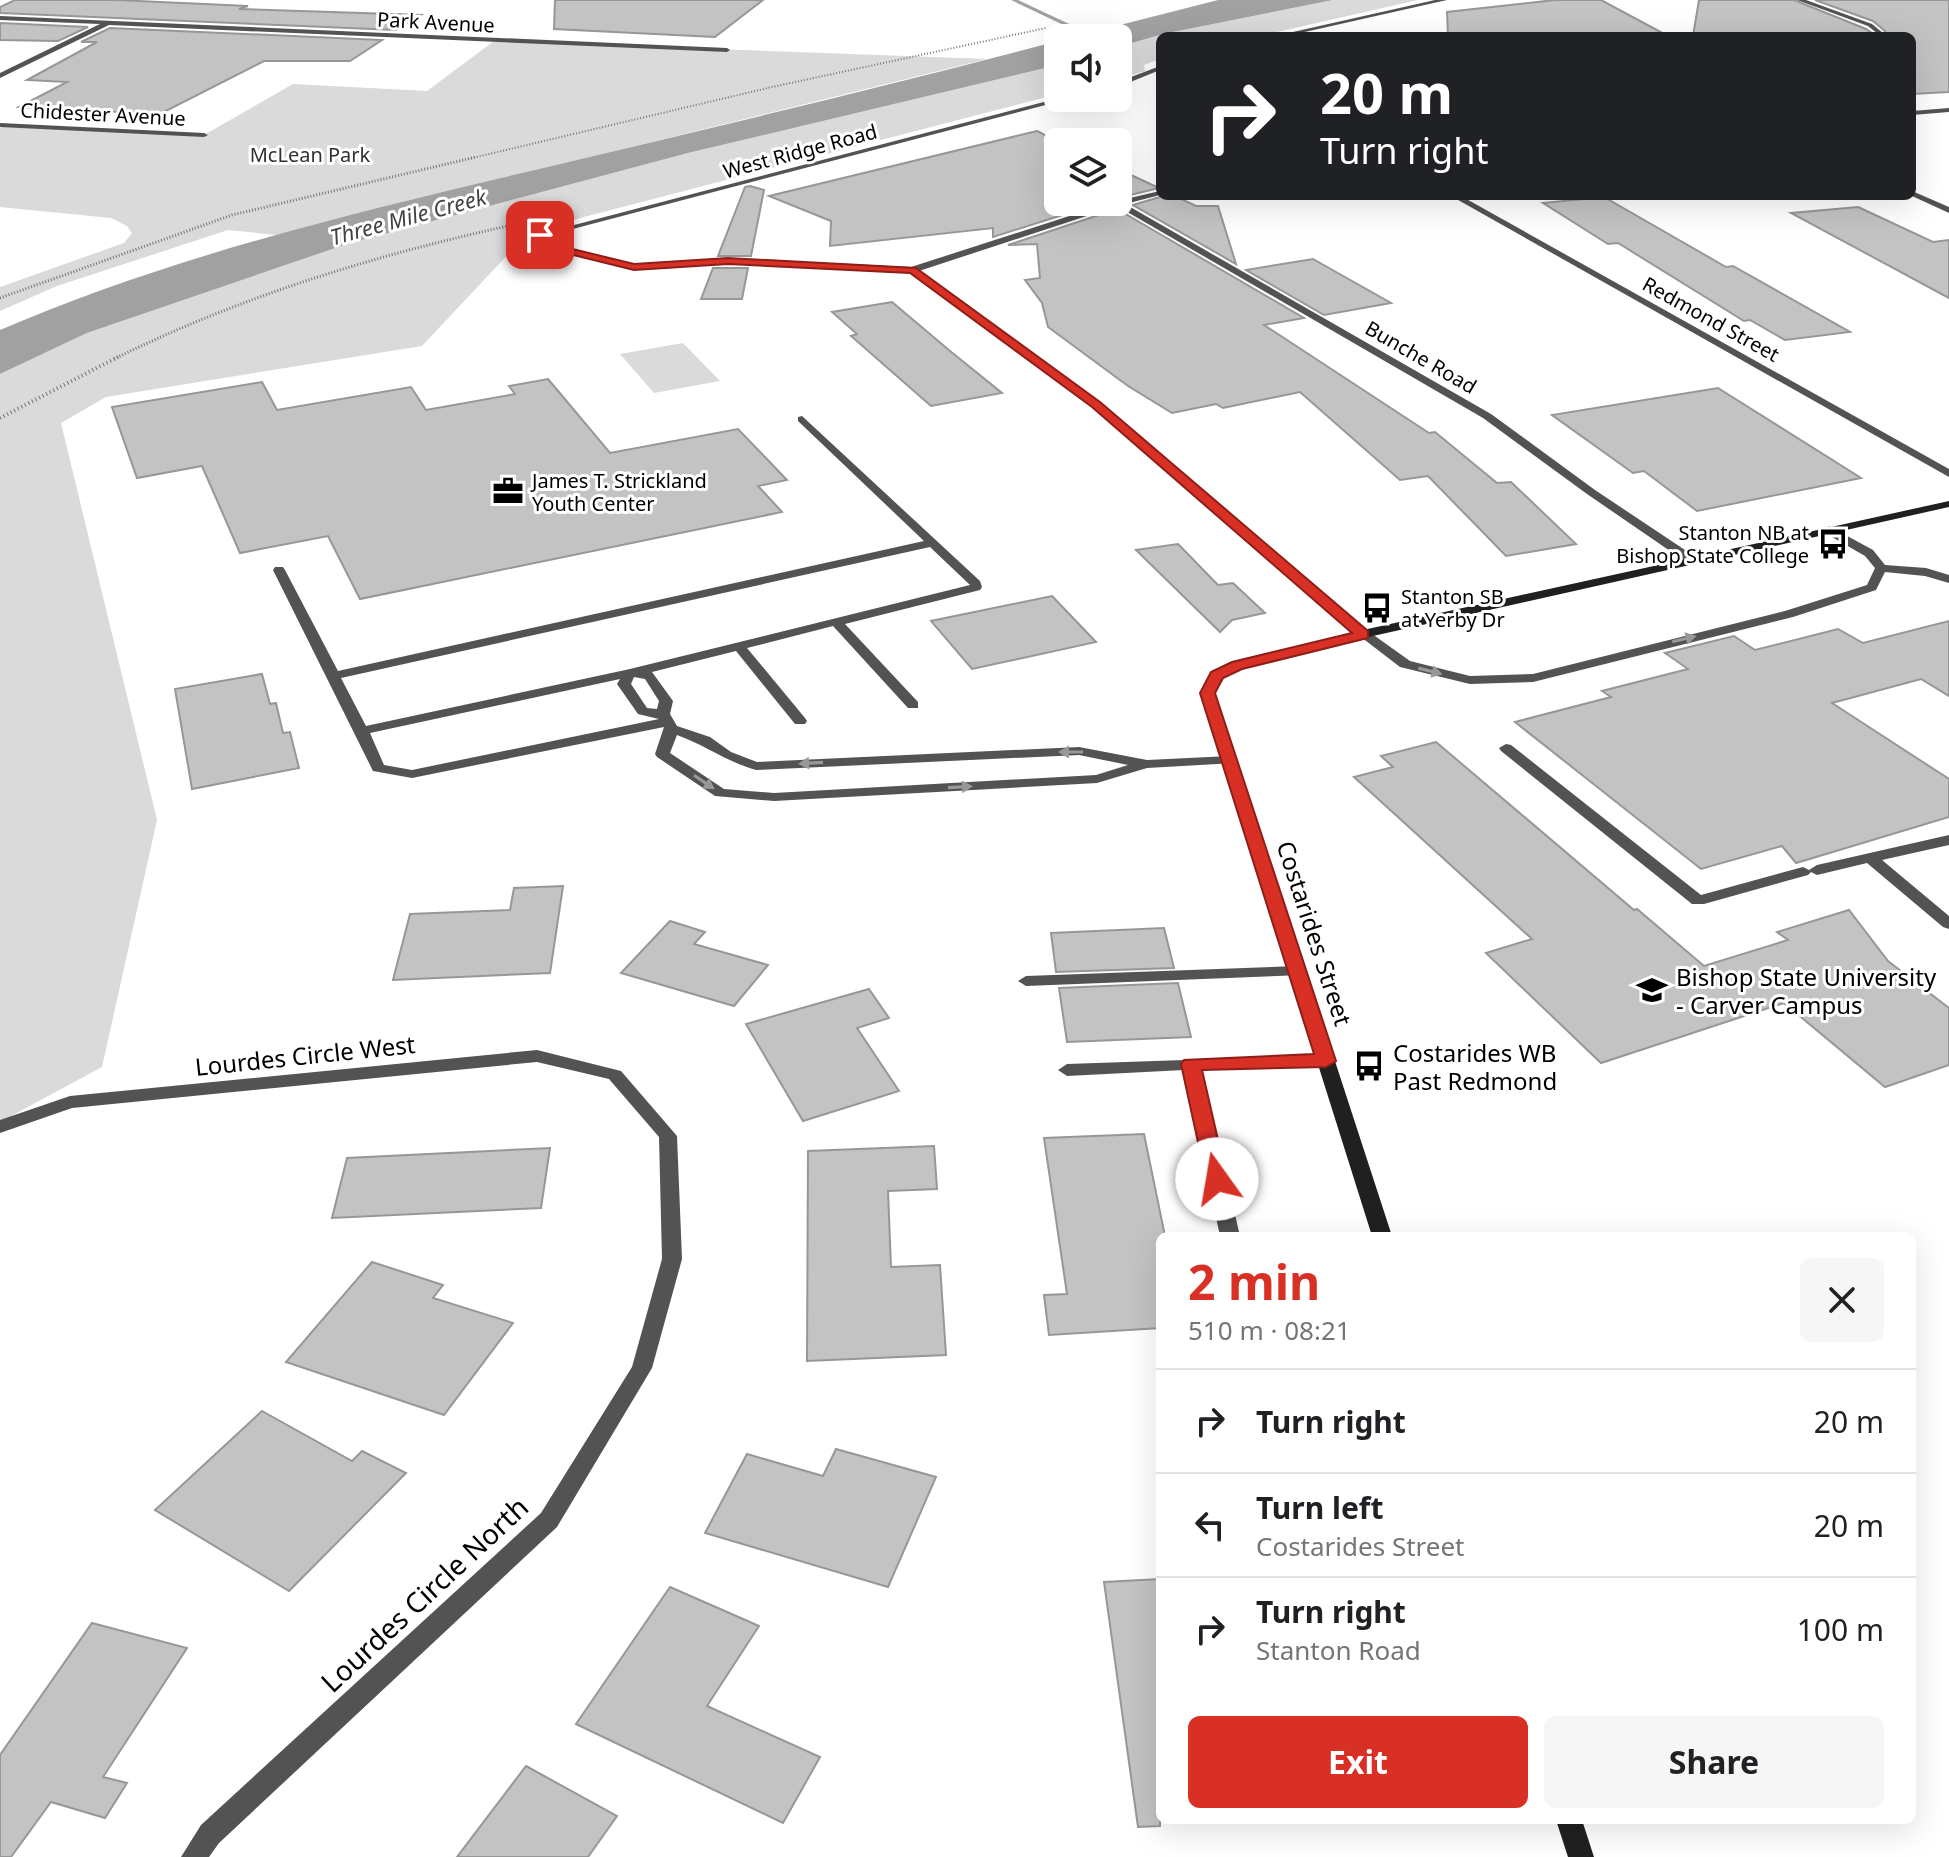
<!DOCTYPE html>
<meta charset="utf-8">
<style>
body{margin:0;font-family:"Noto Sans",sans-serif;background:#f6f6f6;color:#202124;height:100vh;display:flex;flex-direction:column;font-size:30px;white-space:nowrap}
*{box-sizing:border-box;margin:0}
p{font-size:26px;color:#757577}
.icon{flex:none;width:44px;height:44px;fill:none;stroke:currentColor;stroke-width:2;stroke-linecap:round;stroke-linejoin:round}
.map{position:relative;flex:1;overflow:hidden}
.side{position:absolute;left:1156px;top:1232px;width:760px;height:592px;display:flex;flex-direction:column;background:#fff;border-radius:12px;box-shadow:0 8px 32px #0002}
.side>*{flex:none}
.guide{position:absolute;left:1156px;top:32px;width:760px;height:168px;border-radius:12px;box-shadow:0 8px 32px #0002;background:#202124;color:#fff;overflow:hidden}
.fabs{position:absolute;left:1044px;top:24px;display:grid;gap:16px}
.fabs a{display:grid;place-items:center;width:88px;height:88px;border-radius:12px;background:#fff;box-shadow:0 8px 32px #0002;font-size:40px}
.pin{position:absolute;display:grid;place-items:center;width:68px;height:68px;color:#fff;margin:-34px;border-radius:16px;box-shadow:0 4px 12px #0006}
.me{position:absolute;width:88px;margin:-44px;rotate:347deg;stroke-linejoin:round;filter:drop-shadow(0 0 6px #0008)}
.turn{display:flex;align-items:center;gap:28px;height:168px;padding:0 32px;font-size:36px}
.turn .icon{width:104px;height:104px;stroke-width:2.5}
.turn b{display:block;font-size:56px;line-height:68px}
.round{display:grid;place-items:center;flex:none;width:84px;height:84px;border-radius:12px;background:#f6f6f6}
.head{display:flex;align-items:center;justify-content:space-between;height:136px;padding:0 32px}
h1{font-size:48px;font-weight:700;line-height:60px;color:#d93025}
.button{display:flex;gap:16px;margin-top:auto;padding:16px 32px}
.button a{flex:1;height:92px;border-radius:12px;background:#d93025;color:#fff;font-size:32px;font-weight:700;line-height:92px;text-align:center}
.button a+a{background:#f6f6f6;color:#202124}
ul{padding:0;list-style:none}
li{display:flex;align-items:center;gap:24px;height:104px;padding:0 32px;border-top:2px solid #e0e0e0}
li div{flex:1}
li b{display:block;font-size:30px}
li em{font-style:normal}
.map>svg:first-child{display:block}
.green{fill:#dadada}
.water{fill:#a1a1a1}
.lines{fill:none;stroke-linecap:round;stroke-linejoin:round}
.stream{fill:#a1a1a1;fill-rule:evenodd}
.building{fill:#c3c3c3;stroke:#979797;stroke-width:2}
.path-far2{stroke:#757575;stroke-width:2;stroke-dasharray:1 2;stroke-linecap:butt}
.path-far1{stroke:#757575;stroke-width:3;stroke-dasharray:1 2;stroke-linecap:butt}
.path{stroke:#757575;stroke-width:4;stroke-dasharray:1 3;stroke-linecap:butt}
.lane{fill:#535353;fill-rule:evenodd}
.street{fill:#535353;fill-rule:evenodd}
.secondary{fill:#202020;fill-rule:evenodd}
.oneway{fill:#989898}
.route{fill:#d93025;stroke:#8d1f18;stroke-width:2}
.labels{text-anchor:middle;dominant-baseline:central;stroke-width:6;stroke-linejoin:round;paint-order:stroke}
.far-street-label{font-size:20px;fill:#000;stroke:#fff}
.far-park-label{font-size:20px;fill:#313131;stroke:#fff}
.far-poi-label{font-size:20px;fill:#000;stroke:#fff;text-anchor:start}
.far-water-label{font-size:22px;font-style:italic;fill:#424242;stroke:#fff}
.street-label{font-size:24px;fill:#000;stroke:#fff}
.poi-label{font-size:24px;fill:#000;stroke:#fff;text-anchor:start}
.near-street-label{font-size:28px;fill:#000;stroke:#fff}
</style>
<div class="map">
<svg width="1949" height="1857" viewBox="0 0 1949 1857">
<rect width="100%" height="100%" fill="#fff"/>
<!-- green -->
<g class="green">
<path d="M1333,0H1418L1259,36H1160V59L1144,65L1145,71L1118,79V47L1163,34Z"/>
<path d="M494,41L987,59L277,235L228,230L57,286L0,311V287L124,243L132,233L127,226L111,218L0,207V128L5,125L204,135L293,84L427,91Z"/>
<path d="M1058,65V94L530,231L422,346L106,397L61,423L157,820L102,1067L0,1122V374L87,333L350,243L688,153Z"/>
<path d="M683,343L720,381L654,393L620,354Z"/>
</g>
<!-- water -->
<g class="water">
<path d="M1218,0H1333L1163,34L1118,47V38H1069Z"/>
<path d="M1058,41V65L688,153L350,243L87,333L0,374V330C177,254 365,210 552,166C721,126 890,85 1058,41Z"/>
</g>
<g class="lines">
<!-- stream -->
<path class="stream" d="M1011,0H1018L1099,38H1091Z"/>
</g>
<!-- building -->
<g class="building">
<path d="M15,0H116L248,6L239,9L421,15L396,30L0,13V7Z"/>
<path d="M555,0H763L715,37L554,29Z"/>
<path d="M1555,0H1601L1668,36H1448L1447,12Z"/>
<path d="M1699,0H1794L1866,29L1876,36H1693Z"/>
<path d="M1815,0H1949V92L1912,94V36H1883L1885,31L1873,21Z"/>
<path d="M0,23L88,27L58,41L0,40Z"/>
<path d="M110,28L382,40L350,61H264L160,114L19,107L67,82L27,80L97,42H81Z"/>
<path d="M1037,131L1059,142L1058,202H1103L993,237V228L830,246L831,221L769,196Z"/>
<path d="M1118,169L1159,188L1118,198Z"/>
<path d="M750,186L764,190L751,256H718L745,187Z"/>
<path d="M1163,196H1175L1196,206H1218L1236,264L1133,205Z"/>
<path d="M1604,197L1726,267L1733,266L1850,332L1785,340L1750,320L1744,321L1618,243L1608,244L1543,203Z"/>
<path d="M1858,207L1933,242L1949,240V298L1791,213Z"/>
<path d="M1117,209L1304,318L1264,325L1429,433L1435,432L1497,483L1511,482L1576,544L1506,556L1428,476L1400,480L1300,392L1223,408L1216,404L1172,413L1128,386L1048,327L1042,303L1025,280L1040,278L1037,244L1008,245Z"/>
<path d="M1313,259L1391,303L1324,315L1246,270Z"/>
<path d="M713,268H748L742,299H701Z"/>
<path d="M892,302L950,351L1002,393L931,406L851,336L857,334L832,312Z"/>
<path d="M548,379L610,453L738,429L787,480L758,486L782,512L360,599L328,536L240,553L202,466L137,478L112,407L262,382L277,410L411,387L426,410L515,394L509,386Z"/>
<path d="M1718,388L1861,478L1697,511L1644,471L1633,473L1552,415Z"/>
<path d="M1178,544L1218,585L1233,583L1265,613L1232,620L1220,632L1136,550Z"/>
<path d="M1052,596L1096,642L972,669L931,621Z"/>
<path d="M1949,621V696L1921,679L1832,703L1949,779V817L1796,863L1782,846L1701,869L1515,722L1611,697L1602,691L1688,669L1665,653L1734,636L1755,650L1838,629L1863,643Z"/>
<path d="M262,674L270,704L276,703L283,733L290,732L299,768L192,789L175,689Z"/>
<path d="M1436,742L1634,910L1637,909L1704,966L1788,940L1777,932L1849,910L1888,961L1949,1008V1065L1885,1087L1784,1003L1601,1063L1486,953L1532,939L1354,777L1393,767L1381,756Z"/>
<path d="M563,886L550,973L393,980L410,914L510,910L514,888Z"/>
<path d="M670,921L705,932L694,944L768,965L734,1006L621,973Z"/>
<path d="M1164,928L1174,968L1056,972L1051,933Z"/>
<path d="M1178,983L1191,1037L1067,1042L1059,988Z"/>
<path d="M869,989L889,1018L857,1028L899,1091L803,1121L746,1024Z"/>
<path d="M1144,1134L1165,1236H1160V1328L1049,1335L1044,1295L1067,1294L1044,1138Z"/>
<path d="M934,1146L937,1189L888,1191L891,1267L940,1265L946,1355L807,1361L808,1151Z"/>
<path d="M550,1148L541,1208L332,1218L347,1158Z"/>
<path d="M372,1262L443,1285L433,1298L513,1323L444,1415L286,1362Z"/>
<path d="M262,1411L352,1461L362,1451L406,1473L289,1591L155,1510Z"/>
<path d="M836,1449L936,1477L888,1587L705,1533L747,1454L823,1476Z"/>
<path d="M1160,1579V1826L1138,1827L1104,1582Z"/>
<path d="M670,1587L759,1626L707,1706L820,1757L783,1823L576,1724Z"/>
<path d="M92,1623L187,1648L103,1777L127,1783L105,1818L51,1802L11,1857H0V1755Z"/>
<path d="M526,1766L617,1816L588,1857H457Z"/>
</g>
<g class="lines">
<!-- path-far2 -->
<path class="path-far2" d="M468,159L772,87L1046,28"/>
<!-- path-far1 -->
<g class="path-far1">
<path d="M0,298L232,215L476,157"/>
<path d="M114,359C242,296 378,254 517,224"/>
</g>
<!-- path -->
<path class="path" d="M0,418L118,357"/>
<!-- lane -->
<g class="lane">
<path d="M802,416L980,581L982,587L980,590L845,624L918,702V708H908L833,626L747,648L805,718L807,721L805,724H795L736,651L652,672L673,701L670,714L677,726L710,737L731,752L757,762L1079,747L1147,760L1230,756L1237,760L1235,763L1147,768L1097,783L774,801L715,796L657,757L655,754L664,727L412,778L373,771L273,570L275,567H283L285,570L338,671L924,541L798,421V417ZM930,547L970,585L630,669L366,726L341,678ZM634,677L645,679L659,701L657,709L647,708L631,684ZM620,679L617,684L638,714L659,719L412,770L384,765L370,733ZM677,735C705,745 727,762 756,770L1079,755L1128,765L1096,775L774,793L724,789L670,753Z"/>
<path d="M1829,526L1873,550L1885,565L1926,568L1949,575V583L1925,576L1885,572L1876,590L1793,617L1533,682L1470,684L1400,667L1357,634L1358,631H1368L1410,661L1470,676L1533,674L1785,611L1867,585L1875,568L1865,556L1825,533L1823,530Z"/>
<path d="M1506,744L1511,745L1701,895L1803,867L1809,870L1817,865L1949,835V845L1882,860L1949,916V929L1943,927L1867,863L1817,875L1811,872L1808,875L1704,904H1692L1501,751L1499,748Z"/>
<path d="M1297,966L1303,967L1305,971L1303,975L1026,986L1018,981L1026,976Z"/>
<path d="M1326,1055L1332,1057L1335,1061L1332,1065L1201,1069L1240,1236H1220L1184,1070L1067,1076L1058,1070L1067,1064Z"/>
</g>
<!-- street -->
<g class="street">
<path d="M1435,0H1447L1287,36H1275Z"/>
<path d="M1797,0H1806L1872,24L1883,33L1878,34L1868,26Z"/>
<path d="M0,16L727,48L730,50L727,52L109,25L0,78V73L100,24L0,20Z"/>
<path d="M1160,66V70L1118,87V82Z"/>
<path d="M1059,98H1072L546,236L555,245L634,264L728,258L911,267L1113,202L1160,191V195L1125,204L1491,414L1595,490L1697,558V564H1689L1587,494L1483,418L1117,206L919,271L1100,402L1368,631V637H1358L1092,406L910,273L728,264L634,270L549,249L536,235Z"/>
<path d="M1949,108V112L1912,115V111Z"/>
<path d="M0,123L204,133L208,135L204,137L0,127Z"/>
<path d="M1912,191L1949,207V213L1912,196Z"/>
<path d="M1451,196H1461L1949,469V477Z"/>
<path d="M537,1050L621,1071L677,1136L682,1259L652,1368L557,1527L219,1843L209,1857H181L201,1825L541,1513L632,1367L662,1259L659,1137L609,1079L537,1062L72,1108L0,1133V1120L70,1096Z"/>
</g>
<!-- secondary -->
<g class="secondary">
<path d="M1949,501V507L1364,638L1242,669L1222,678L1215,693L1392,1236H1372L1201,693L1212,672L1232,663L1363,630Z"/>
<path d="M1556,1820H1582L1594,1857H1568Z"/>
</g>
</g>
<!-- one-way arrows -->
<defs><path id="oneway-solid" d="M-6-.8H1V-3.2L6.5 0L1 3.2V.8H-6Z" transform="scale(2)"/></defs>
<g class="oneway">
<use href="#oneway-solid" transform="translate(1684 639) rotate(-13)"/>
<use href="#oneway-solid" transform="translate(1430 671) rotate(14)"/>
<use href="#oneway-solid" transform="translate(1071 752) rotate(180)"/>
<use href="#oneway-solid" transform="translate(811 763) rotate(177)"/>
<use href="#oneway-solid" transform="translate(704 782) rotate(34)"/>
<use href="#oneway-solid" transform="translate(960 787) rotate(-3)"/>
</g>
<!-- route -->
<path class="route" d="M537,233H544L556,245L634,264L728,258L916,268L1100,402L1368,631V638L1242,669L1223,678L1215,693L1336,1061L1326,1067L1202,1070L1227,1179L1224,1184H1209L1206,1179L1181,1064L1184,1060L1314,1054L1200,693L1211,672L1232,662L1352,633L1092,407L910,273L728,264L634,270L549,249L537,237Z"/>
<!-- icons -->
<defs>
<g id="office-bare" transform="scale(2.4)"><path d="M-6-3h4V-5.5h4V-3h4V5H-6ZM-1-4.5V-3h2v-1.5ZM-6 0V1H6V0Z" fill="#000" stroke="#fff" stroke-width="2.5" paint-order="stroke"/></g>
<g id="bus-bare" transform="scale(2.4)"><path d="M-5-6H5V4H4V6H2V4H-2V6H-4V4H-5ZM-3.5-4V0h7V-4ZM-3.5 1.2v1.5H-2V1.2ZM2 1.2v1.5H3.5V1.2Z" fill="#000" stroke="#fff" stroke-width="2.5" paint-order="stroke"/></g>
<g id="university-bare" transform="scale(2.4)"><path d="M0-5L7-2L0 1L-7-2ZM-4 1L0 2.5L4 1V4Q0 6-4 4Z" fill="#000" stroke="#fff" stroke-width="2.5" paint-order="stroke"/></g>
</defs>
<g fill-rule="evenodd">
<use href="#office-bare" x="508" y="491"/>
<use href="#bus-bare" x="1833" y="544"/>
<use href="#bus-bare" x="1377" y="608"/>
<use href="#university-bare" x="1652" y="990"/>
<use href="#bus-bare" x="1369" y="1066"/>
</g>
<g class="labels">
<!-- far-street labels -->
<g class="far-street-label">
<text transform="translate(436 22) rotate(3)">Park Avenue</text>
<text transform="translate(103 114) rotate(3)">Chidester Avenue</text>
<text transform="translate(800 151) rotate(-15)">West Ridge Road</text>
<text transform="translate(1711 319) rotate(29)">Redmond Street</text>
<text transform="translate(1421 357) rotate(30)">Bunche Road</text>
</g>
<!-- far-park labels -->
<g class="far-park-label">
<text x="310" y="154">McLean Park</text>
</g>
<!-- far-poi labels -->
<g class="far-poi-label">
<text x="532" y="480">James T. Strickland<tspan x="532" dy="23">Youth Center</tspan></text>
<text x="1809" y="532" text-anchor="end">Stanton NB at<tspan x="1809" dy="23">Bishop State College</tspan></text>
<text x="1401" y="596">Stanton SB<tspan x="1401" dy="23">at Yerby Dr</tspan></text>
</g>
<!-- far-water labels -->
<g class="far-water-label">
<text transform="translate(408 216) rotate(-15)">Three Mile Creek</text>
</g>
<!-- street labels -->
<g class="street-label">
<text transform="translate(1315 933) rotate(72)">Costarides Street</text>
<text transform="translate(305 1055) rotate(-6)">Lourdes Circle West</text>
</g>
<!-- poi labels -->
<g class="poi-label">
<text x="1676" y="976">Bishop State University<tspan x="1676" dy="28">- Carver Campus</tspan></text>
<text x="1393" y="1052">Costarides WB<tspan x="1393" dy="28">Past Redmond</tspan></text>
</g>
<!-- near-street labels -->
<g class="near-street-label">
<text transform="translate(424 1594) rotate(-43)">Lourdes Circle North</text>
</g>
</g>
</svg>
<div class="fabs">
<a><svg class="icon" aria-label="sound" viewBox="0 0 24 24"><path d="M4 9h4l5-4v14l-5-4H4zM17 9q2 3 0 6"/></svg></a>
<a><svg class="icon" aria-label="layers" viewBox="0 0 24 24"><path d="M12 4l9 5-9 5-9-5zM3 14l9 5 9-5"/></svg></a>
</div>
<div class="pin" style="left:540px;top:235px;background:#d93025"><svg class="icon" aria-label="arrive" viewBox="0 0 24 24"><path d="M6 21V4h12l-3 4 3 4H6"/></svg></div>
<svg class="me" style="left:1217px;top:1179px" viewBox="-20 -20 40 40"><circle r="19" fill="#fff"/><path d="M0-13L10 11 0 6-10 11z" fill="#d93025"/></svg>
<div class="guide">
<div class="turn"><svg class="icon" aria-label="right" viewBox="0 0 24 24"><path d="M7 20v-9h11M14 6l5 5-5 5"/></svg><div><b>20 m</b>Turn right</div></div>
</div>
<section class="side">
<div class="head"><div><h1>2 min</h1><p>510 m · 08:21</p></div><a class="round"><svg class="icon" aria-label="close" viewBox="0 0 24 24"><path d="M6 6l12 12M18 6L6 18"/></svg></a></div>
<ul>
<li><svg class="icon" aria-label="right" viewBox="0 0 24 24"><path d="M7 20v-9h11M14 6l5 5-5 5"/></svg><div><b>Turn right</b></div><em>20 m</em></li>
<li><svg class="icon" aria-label="left" viewBox="0 0 24 24"><path d="M17 20v-9H6M10 6l-5 5 5 5"/></svg><div><b>Turn left</b><p>Costarides Street</p></div><em>20 m</em></li>
<li><svg class="icon" aria-label="right" viewBox="0 0 24 24"><path d="M7 20v-9h11M14 6l5 5-5 5"/></svg><div><b>Turn right</b><p>Stanton Road</p></div><em>100 m</em></li>
</ul>
<div class="button"><a>Exit</a><a>Share</a></div>
</section>
</div>
